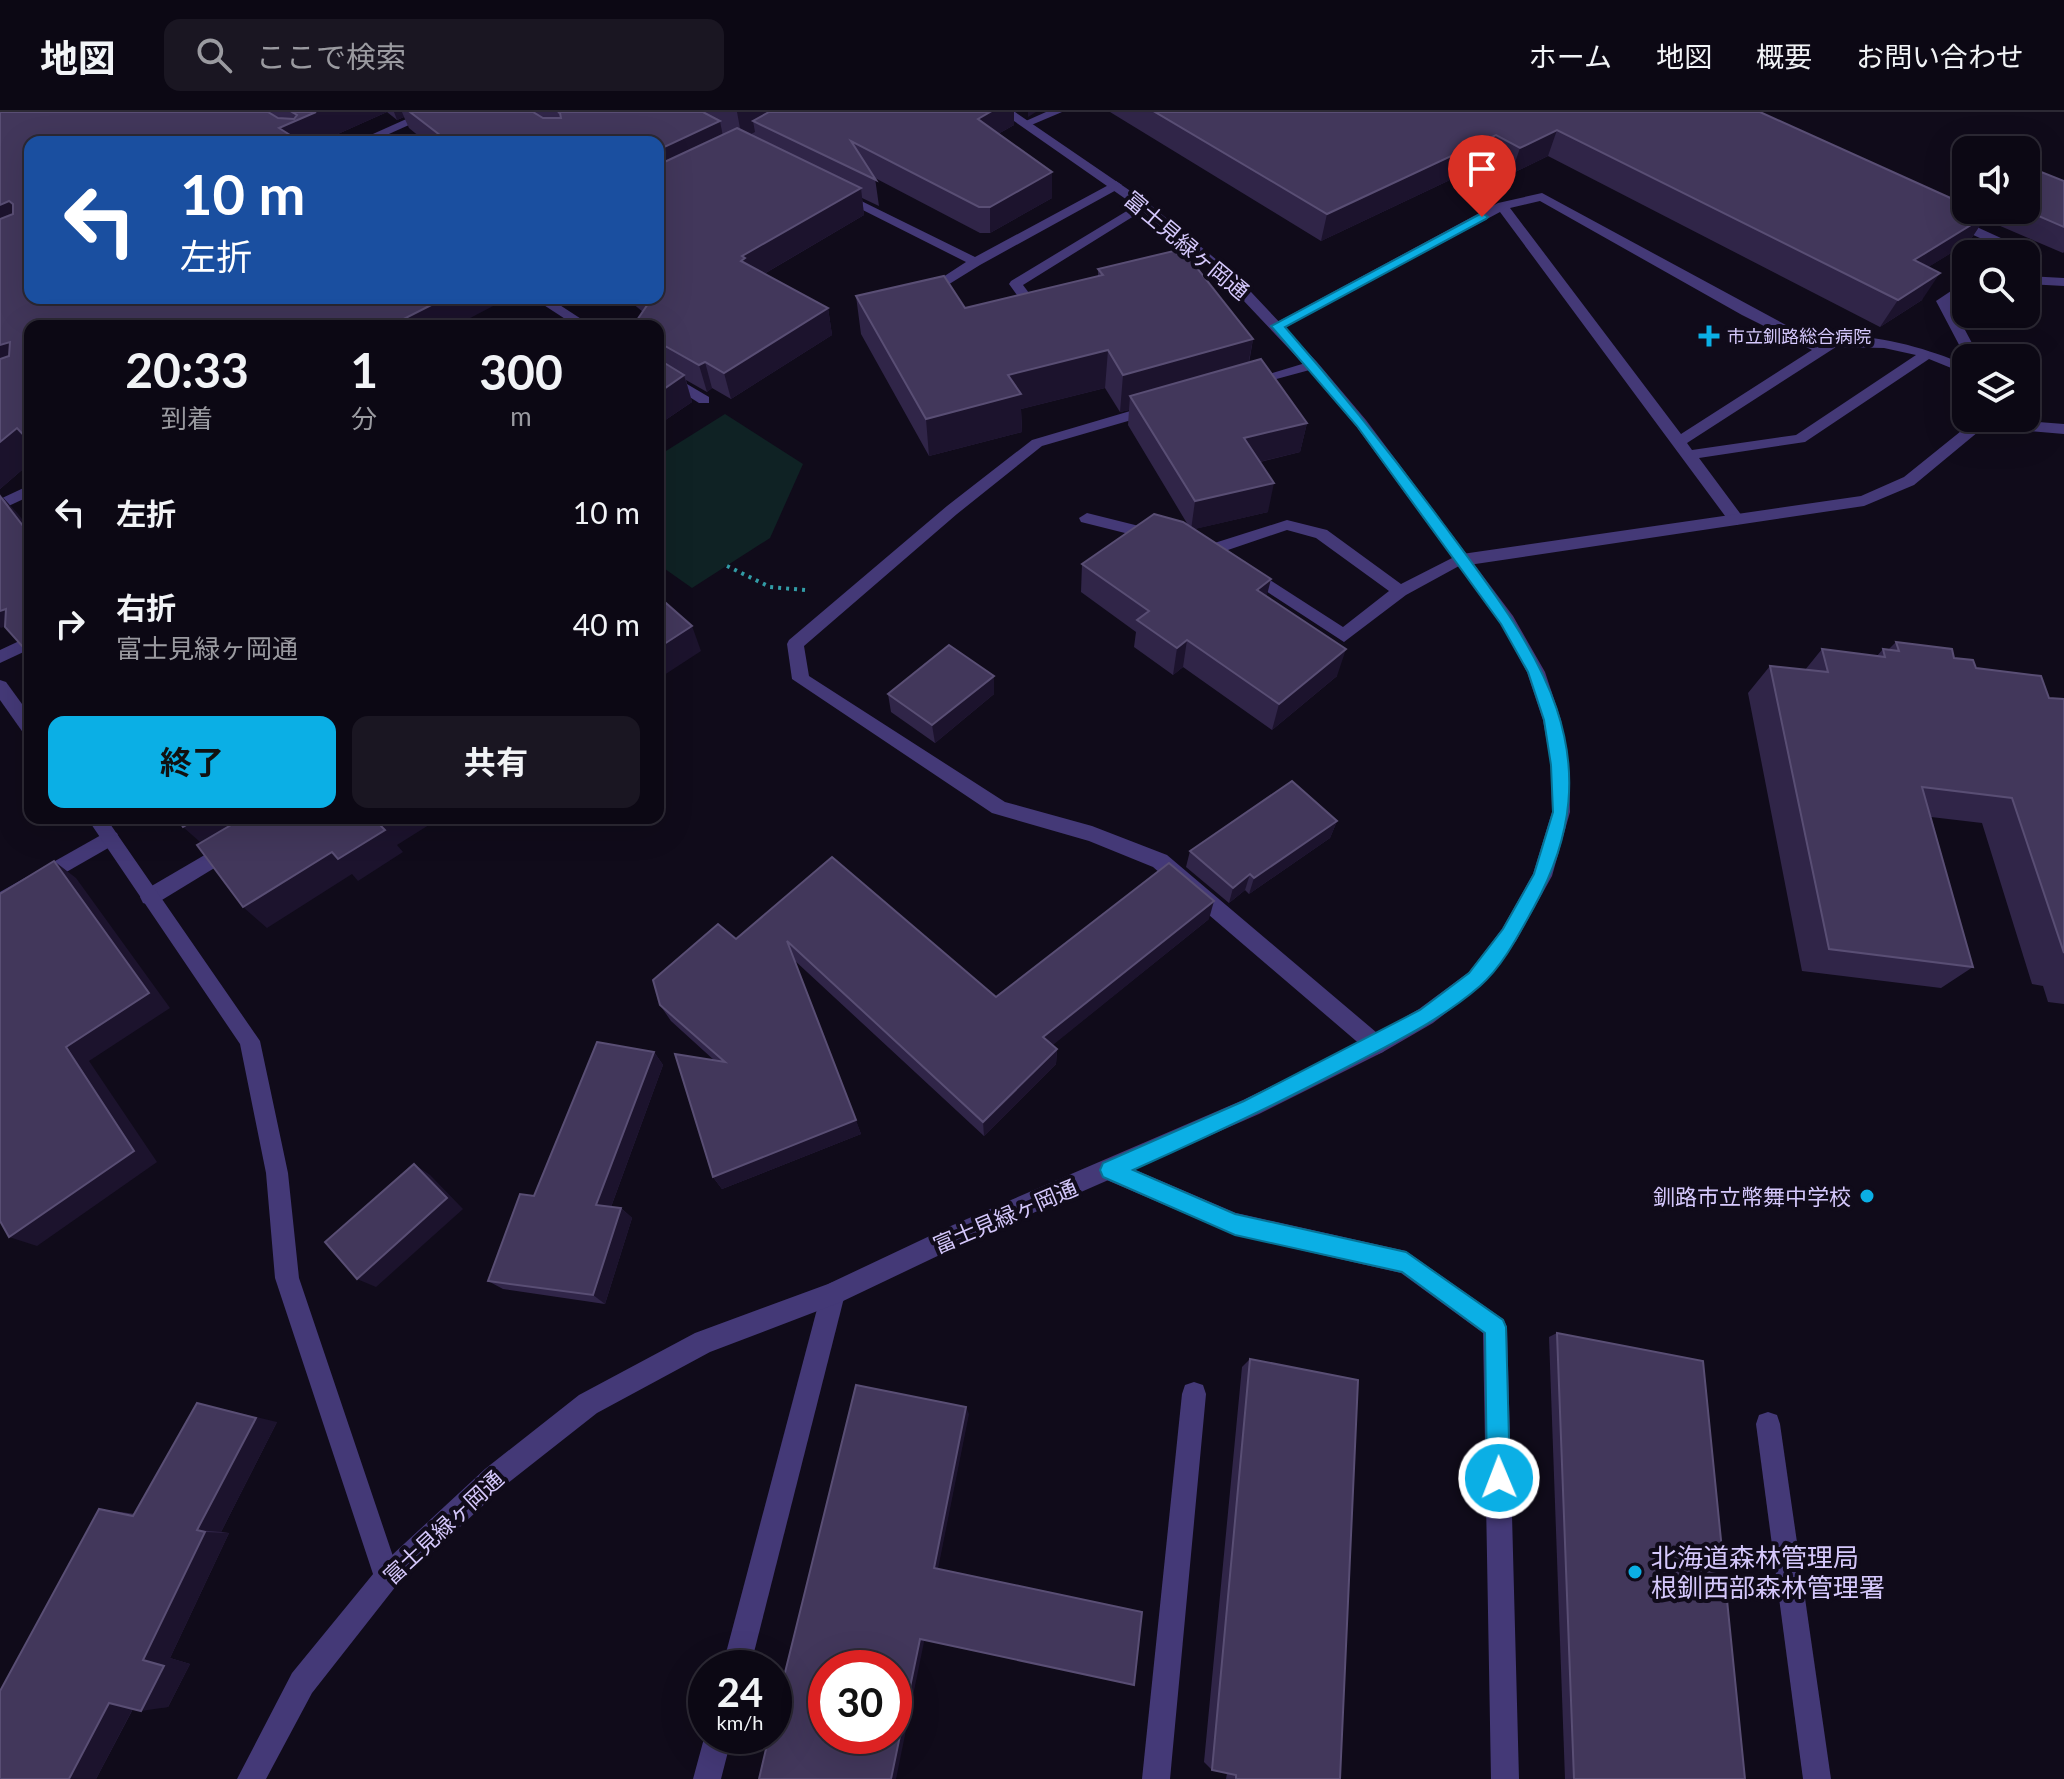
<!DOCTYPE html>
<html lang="ja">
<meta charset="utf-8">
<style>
body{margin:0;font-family:Lato,"Noto Sans JP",sans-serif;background:#1a1622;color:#f1f3f6;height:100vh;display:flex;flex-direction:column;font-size:30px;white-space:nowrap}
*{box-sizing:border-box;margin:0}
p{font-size:26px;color:#9a9aa0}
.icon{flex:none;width:44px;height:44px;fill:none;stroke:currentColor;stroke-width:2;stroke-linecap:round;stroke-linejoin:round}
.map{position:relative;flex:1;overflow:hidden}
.drawer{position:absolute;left:24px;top:208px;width:640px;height:504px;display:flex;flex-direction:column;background:#0c0814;border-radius:16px;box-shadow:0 8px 32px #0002,0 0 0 2px #2c2934}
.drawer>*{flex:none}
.hud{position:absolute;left:24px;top:24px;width:640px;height:168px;border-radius:16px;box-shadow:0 8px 32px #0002,0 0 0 2px #2c2934;background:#1a4fa0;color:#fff;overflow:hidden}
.buttons{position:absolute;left:1952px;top:24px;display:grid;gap:16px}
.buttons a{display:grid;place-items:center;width:88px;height:88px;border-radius:16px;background:#0c0814;box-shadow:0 8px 32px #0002,0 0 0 2px #2c2934;font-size:40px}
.speed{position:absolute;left:688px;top:1538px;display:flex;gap:16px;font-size:40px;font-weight:700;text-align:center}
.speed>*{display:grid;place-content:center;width:104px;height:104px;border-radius:50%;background:#0c0814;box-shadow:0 8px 32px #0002,0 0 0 2px #2c2934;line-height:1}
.speed small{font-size:20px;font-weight:400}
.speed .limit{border:12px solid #d22;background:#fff;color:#111}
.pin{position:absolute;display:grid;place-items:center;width:68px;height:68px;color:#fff;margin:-82px -34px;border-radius:50% 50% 50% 0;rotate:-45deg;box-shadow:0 0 8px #0007}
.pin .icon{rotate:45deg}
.me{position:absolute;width:88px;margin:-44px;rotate:359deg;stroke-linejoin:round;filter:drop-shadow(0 0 6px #0008)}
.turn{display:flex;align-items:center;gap:28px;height:168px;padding:0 24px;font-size:36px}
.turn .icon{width:104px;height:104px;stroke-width:2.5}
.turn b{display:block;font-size:56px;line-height:68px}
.eta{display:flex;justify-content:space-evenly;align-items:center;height:136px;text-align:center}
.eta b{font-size:48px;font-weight:700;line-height:56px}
.button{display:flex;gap:16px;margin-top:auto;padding:16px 24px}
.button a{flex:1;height:92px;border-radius:16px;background:#0bafe5;color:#111;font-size:32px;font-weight:700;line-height:92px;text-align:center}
.button a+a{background:#1a1622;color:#f1f3f6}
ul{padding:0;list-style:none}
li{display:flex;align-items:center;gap:24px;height:112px;padding:0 24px}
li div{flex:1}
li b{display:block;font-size:30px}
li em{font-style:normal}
header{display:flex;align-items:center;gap:48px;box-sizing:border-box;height:112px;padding:0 40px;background:#0c0814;border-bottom:2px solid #2c2934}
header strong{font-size:38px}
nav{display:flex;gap:44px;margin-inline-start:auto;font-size:28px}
.search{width:560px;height:72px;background:#1a1622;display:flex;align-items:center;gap:20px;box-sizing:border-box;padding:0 28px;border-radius:16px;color:#9a9aa0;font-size:30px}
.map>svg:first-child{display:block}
.green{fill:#0f2224}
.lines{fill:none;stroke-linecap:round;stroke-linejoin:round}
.path{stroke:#329ca6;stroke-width:4;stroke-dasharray:3 5;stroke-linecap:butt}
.service{fill:#443977;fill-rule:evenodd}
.minor{fill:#443977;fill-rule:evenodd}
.tertiary{fill:#443977;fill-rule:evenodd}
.wall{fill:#302548}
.shaded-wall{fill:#1c132d}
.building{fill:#42375b;stroke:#594e74;stroke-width:2;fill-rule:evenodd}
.route{fill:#0bafe5;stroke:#077295;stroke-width:2}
.poi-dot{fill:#0bafe5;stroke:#100b1a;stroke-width:3}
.labels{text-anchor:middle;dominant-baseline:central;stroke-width:8;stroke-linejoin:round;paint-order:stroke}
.far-poi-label{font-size:18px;fill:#d5c8fc;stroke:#100b1a;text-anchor:start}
.street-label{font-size:22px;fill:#d5c8fc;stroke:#100b1a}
.poi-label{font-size:22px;fill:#d5c8fc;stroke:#100b1a;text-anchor:end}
.near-poi-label{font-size:26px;fill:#d5c8fc;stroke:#100b1a;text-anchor:start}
</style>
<header>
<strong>地図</strong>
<div class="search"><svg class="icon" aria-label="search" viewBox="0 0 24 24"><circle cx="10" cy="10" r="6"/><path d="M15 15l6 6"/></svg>ここで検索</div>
<nav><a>ホーム</a><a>地図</a><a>概要</a><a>お問い合わせ</a></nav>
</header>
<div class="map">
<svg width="2064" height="1667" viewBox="0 0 2064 1667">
<rect width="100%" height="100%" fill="#100b1a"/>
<!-- green -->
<path class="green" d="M725,302L803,352L770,426L692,476L658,452V344Z"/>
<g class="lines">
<!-- path -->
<path class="path" d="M727,454L770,475L805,478"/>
<!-- service -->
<g class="service">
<path d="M1046,0H1062L1029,14L1019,12Z"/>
<path d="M1542,81L1821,232C1853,212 1934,239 1966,253V262L1929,247L1805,330L1699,346L1745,408L1737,413L1731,412L1500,100L1282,217L1270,214L1498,91ZM1540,89L1742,203L1812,238L1681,322L1510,96ZM1836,235L1884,236L1916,243L1796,323L1692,338L1687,331Z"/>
<path d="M1140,91L1150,94L1023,173L1041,197L1029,200L1009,172L1011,169Z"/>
<path d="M1947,105H1955L2014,132L2019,142H2007L2004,137L1947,111Z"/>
<path d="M2026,164L2064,166V174L2026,172Z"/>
<path d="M1966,169V179L1950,190L1980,246H1966L1936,189Z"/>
<path d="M1087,401L1163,420L1165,424L1157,429L1081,410L1079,406Z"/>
<path d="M1287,408L1327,418L1401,472L1456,444L1462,442L1470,448L1406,483L1344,530L1203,438L1205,434ZM1287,418L1316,426L1389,479L1343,515L1225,439Z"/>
<path d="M30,524V537L0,551V538Z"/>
<path d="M110,718L117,721L119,726L117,731L0,798V780Z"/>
<path d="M232,727L239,729L241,735L239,741L157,791L150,793L143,791L140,785L143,779Z"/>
<path d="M833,1170L841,1174L845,1182L750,1556H722L821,1182L825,1174Z"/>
<path d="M1194,1270L1203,1273L1206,1282L1170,1667H1142L1182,1282L1185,1273Z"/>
<path d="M1768,1300L1777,1303L1780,1312L1831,1667H1803L1756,1312L1759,1303Z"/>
<path d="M706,1619V1624H732L721,1667H693Z"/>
</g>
<!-- minor -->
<g class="minor">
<path d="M422,0H438L371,30H355Z"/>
<path d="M1116,69L1122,73L1120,76L980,153L925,187L920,186V180L966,150L833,83L843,80L975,145Z"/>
<path d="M533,186H549L592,214H576Z"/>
<path d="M1312,249L1317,250V256L1247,275L1240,271Z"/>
<path d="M658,255L709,285V291H699L658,265Z"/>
<path d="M1154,292L1159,294V300L1042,334L957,402L804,534L809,564L1005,690L1092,714L1167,743L1383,926L1387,933L1383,940L1376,943L1369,940L1153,755L1089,729L992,701L792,567L787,532L789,528L947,394L1032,328Z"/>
<path d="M1988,306L2064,312V322L1984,315L1914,373L1864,394L1462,454L1454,448L1462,442L1861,384L1904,365L1976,307Z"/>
<path d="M30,373V384L0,398V387Z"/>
<path d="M0,568L6,570L30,603V624L24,622L0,588Z"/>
<path d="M87,706H106L260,929L288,1061L299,1166L400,1465L396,1474L387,1478L378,1474L374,1465L275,1166L266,1061L240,932Z"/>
<path d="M1110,1047L1236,1101L1406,1139L1503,1207L1507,1215L1519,1667H1491L1483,1221L1401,1161L1235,1123L1102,1066L1099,1058L1102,1050Z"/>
</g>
<!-- tertiary -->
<path class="tertiary" d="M1001,0H1015L1148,91L1235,163L1317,250L1366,308L1513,504L1545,560L1561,608L1569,653L1570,700L1552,764L1516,829L1483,872L1433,911L1383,940L1259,1002L969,1129L841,1190L710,1240L597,1301L503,1375L396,1474L312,1581L266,1667H237L292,1561L378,1456L485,1357L579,1283L695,1221L828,1172L953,1113L1243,988L1369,926L1419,897L1469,860L1502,817L1533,762L1552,700L1551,653L1543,608L1527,560L1501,512L1356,314L1307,256L1225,169L1140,97Z"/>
</g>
<!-- wall -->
<g class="wall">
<path d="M0,0H387L320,30H30V186H492L495,193L30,214V351L0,377Z"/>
<path d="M387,0H1014V13L998,22L1052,60V86L990,121H980L875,66L879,94L862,86L864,103L764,162L828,196L832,223L731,287L712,276L707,280L686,268L692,290L658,313V214L643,200L626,186H658V30H426L409,16L404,5L397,8Z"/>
<path d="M1110,0H1760L1966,98H2026L2064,69V140L2063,141L1984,107L1969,130L1928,155L1922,188L1880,215L1548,44L1511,62L1488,50L1321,129Z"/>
<path d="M1098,157L1253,227L1249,251L1307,311L1300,340L1260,350L1268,400L1194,417L1267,485L1337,564L1272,618L1183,555L1173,563L1134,535L1136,520L1081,480L1082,452L1188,413L1128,313L1129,298L1120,300L1105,276L1021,297L1022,320L929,344L861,222L856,184L965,196L1098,164Z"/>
<path d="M1896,530L1954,546L1976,556L2049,586L2064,587V892L2048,890L2043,874L2032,872L1982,711L1931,705L1973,855L1941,876L1802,859L1748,581L1770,554L1805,558L1822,537L1877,544L1883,537L1888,538Z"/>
<path d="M994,564V582L935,631L891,600L888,582Z"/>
<path d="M1337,709L1330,726L1249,782L1245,778L1229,791L1186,755L1190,739Z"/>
<path d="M832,745L996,885L1209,807L1052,933L1057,937L1056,952L984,1024L793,847L861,1022L722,1077L713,1065L715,949L671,909L660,893Z"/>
<path d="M654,940L663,953L611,1095L621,1096L632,1106L605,1192L503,1177L488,1169L534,1084Z"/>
<path d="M1557,1221L1745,1667H1565L1549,1225Z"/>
<path d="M1250,1247L1340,1667H1226L1227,1661L1212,1658L1204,1650L1242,1255Z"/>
<path d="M277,1310L221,1420L229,1421L170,1546L190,1552L168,1595L133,1597L96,1667H0L99,1397L135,1402Z"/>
</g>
<!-- shaded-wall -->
<g class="shaded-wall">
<path d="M316,0H387L320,30H286L279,16Z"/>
<path d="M394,0H402L404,5L397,8Z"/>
<path d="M737,0H796L753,9L755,20L742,27Z"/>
<path d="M990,0H1014V13L978,33V7Z"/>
<path d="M1028,0H1036L1028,5Z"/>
<path d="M720,9L725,35L658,68V38Z"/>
<path d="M1557,18L1548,44L1511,62L1520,36Z"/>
<path d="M1496,23L1488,50L1321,129L1327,102Z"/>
<path d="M1052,60V86L990,121V95Z"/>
<path d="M861,76L864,103L750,170L741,149L742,144Z"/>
<path d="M9,89L29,116L0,127V93Z"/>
<path d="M1987,103L1969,130L1896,175L1914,148Z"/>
<path d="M1940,161L1922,188L1880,215L1898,188Z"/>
<path d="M117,186H186L137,211L117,189Z"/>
<path d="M354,186H419L368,214L354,189Z"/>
<path d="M445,186H492L495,193L455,214H390Z"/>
<path d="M828,196L832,223L731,287L724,261Z"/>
<path d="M1253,227L1246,264L1130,284L1129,298L1120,300L1123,263Z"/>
<path d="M10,230L30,254L0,268V233Z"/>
<path d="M1108,238L1105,276L1021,297L1022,320L929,344L926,307L1008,263Z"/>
<path d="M705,250L712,276L707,280L699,253Z"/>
<path d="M684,263L692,290L658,313V281Z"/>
<path d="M1307,311L1300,340L1238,355L1244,326Z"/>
<path d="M17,316L30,331V351L0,377V330Z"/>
<path d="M1274,371L1268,400L1191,418L1195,389Z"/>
<path d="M0,382L18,402L30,417V423Z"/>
<path d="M1271,467L1264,495L1257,478Z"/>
<path d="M6,497V514L1,516L0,515V499Z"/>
<path d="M692,514L701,539L658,567V536Z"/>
<path d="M1187,528L1183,555L1173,563L1177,536Z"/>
<path d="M1346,537L1337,564L1272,618L1279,592Z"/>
<path d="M994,564V582L935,631L932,613Z"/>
<path d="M198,706H259L208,737L183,715Z"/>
<path d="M386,706H440L397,733L403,740L358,769L352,762L267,816L243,795Z"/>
<path d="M1337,709L1330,726L1249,782L1254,766Z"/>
<path d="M54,749L76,766L170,896L89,949L157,1050L37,1134L9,1125L66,935Z"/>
<path d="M1250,762L1245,778L1229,791L1233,776Z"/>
<path d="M1214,789L1209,807L1043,941V925Z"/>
<path d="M1057,937L1056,952L984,1024L983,1010Z"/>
<path d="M654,940L663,953L608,1103L596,1093Z"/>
<path d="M856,1008L861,1022L722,1077L713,1065Z"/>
<path d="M414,1052L430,1063L463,1097L376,1175L357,1167Z"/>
<path d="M621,1096L632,1106L605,1192L593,1183Z"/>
<path d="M197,1291L277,1310L221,1420L197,1418Z"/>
<path d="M966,1295L969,1302L938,1457L934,1456Z"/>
<path d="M205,1420L229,1421L170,1546L190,1552L168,1595L141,1599L143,1548Z"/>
<path d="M925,1525L896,1667H891L920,1527Z"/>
<path d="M138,1587L96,1667H69L109,1591Z"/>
</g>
<!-- building -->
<g class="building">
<path d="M0,0H268L278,6L294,7L297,3L292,0H316L279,16L301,30H30V186H117V189L139,190L147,186H354V189L376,190L383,186H445L390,214H30V330L17,316L0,330V247L9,244L10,230L0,233V107L13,102V92L9,89L0,93Z"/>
<path d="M410,0H533L543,6H561L560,1L558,0H703L720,9L658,38V30H449Z"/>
<path d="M769,0H990L978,7L1052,60L990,95H979L851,29L876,68L753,9Z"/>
<path d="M1155,0H1760L1966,93V98H1977L1987,103L1914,148L1940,161L1898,188L1557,18L1520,36L1496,23L1327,102Z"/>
<path d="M737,16L861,76L742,144L745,146L741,149L828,196L724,261L705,250L699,253L658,230V214H633L652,186H658V53Z"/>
<path d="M2026,54L2064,69V115L2025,98H2026Z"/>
<path d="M1182,137L1253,227L1123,263L1108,238L1008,263L1021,282L926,307L856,184L944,164L965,196L1103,163L1098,157Z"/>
<path d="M658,247L684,263L658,281Z"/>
<path d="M1261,247L1307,311L1244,326L1274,371L1195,389L1130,284Z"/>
<path d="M0,384L30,423V543L5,515L6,497L0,499Z"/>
<path d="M1154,402L1183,410L1271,467L1257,478L1346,537L1279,592L1187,528L1177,536L1137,508L1149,499L1082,452Z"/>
<path d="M658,484L692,514L658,536Z"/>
<path d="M1896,530L1952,537L1954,546L1973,548L1976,556L2041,564L2049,586L2064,587V841L2012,686L1922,675L1973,855L1829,837L1770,554L1828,560L1822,537L1885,545L1883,537L1899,539Z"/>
<path d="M949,533L994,564L932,613L888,582Z"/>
<path d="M1292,669L1337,709L1254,766L1250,762L1233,776L1190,739Z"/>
<path d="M177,706H198L183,715Z"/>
<path d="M243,706H386L378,711L385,718L338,747L332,740L243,795L197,733Z"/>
<path d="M832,745L996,885L1169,751L1214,789L1043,925L1057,937L983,1010L787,829L856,1008L713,1065L675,942L725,950L660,893L653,868L718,812L736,827Z"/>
<path d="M54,749L149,881L66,935L134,1039L9,1125L0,1109V782Z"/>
<path d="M597,930L654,940L596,1093L621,1096L593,1183L488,1169L520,1082L534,1084Z"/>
<path d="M414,1052L447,1086L357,1167L325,1130Z"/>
<path d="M1557,1221L1703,1249L1745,1667H1574Z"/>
<path d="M1250,1247L1358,1268L1340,1667H1236V1663L1212,1658Z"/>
<path d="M856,1273L966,1295L934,1456L1142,1500L1134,1573L920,1527L891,1667H759L769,1624H774V1605ZM826,1556H894V1624H826Z"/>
<path d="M197,1291L256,1306L197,1418L205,1420L143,1548L164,1554L141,1599L109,1591L69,1667H0V1579L99,1397L133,1404Z"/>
</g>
<!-- route -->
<path class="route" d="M1482,101L1488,105L1486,107L1285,215C1341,279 1393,344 1444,413C1535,535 1619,641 1534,795C1519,822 1503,854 1480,874C1441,908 1396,929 1351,953C1279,991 1207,1025 1133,1058L1235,1102L1406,1140L1503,1208L1506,1215L1510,1366L1507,1374L1499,1378L1491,1374L1487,1366L1485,1221L1402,1160L1235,1123L1103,1065L1100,1058L1103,1051L1244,989L1420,898L1469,861L1503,817L1534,762L1553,700L1551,653L1544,608L1528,560L1501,512L1357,314L1271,214Z"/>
<!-- markers -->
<g class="poi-dot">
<path d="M1705 212h8v8h8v8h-8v8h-8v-8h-8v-8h8z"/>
<circle cx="1867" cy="1084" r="8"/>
<circle cx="1635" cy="1460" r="8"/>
</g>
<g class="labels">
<!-- far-poi labels -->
<g class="far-poi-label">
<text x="1727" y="224">市立釧路総合病院</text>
</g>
<!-- street labels -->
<g class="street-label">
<text transform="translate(1187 133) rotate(40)">富士見緑ヶ岡通</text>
<text transform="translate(1005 1104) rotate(-23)">富士見緑ヶ岡通</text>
<text transform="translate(443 1415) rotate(-43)">富士見緑ヶ岡通</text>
</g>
<!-- poi labels -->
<g class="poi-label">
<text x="1851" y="1084">釧路市立幣舞中学校</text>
</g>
<!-- near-poi labels -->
<g class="near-poi-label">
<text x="1651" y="1445">北海道森林管理局<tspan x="1651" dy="30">根釧西部森林管理署</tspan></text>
</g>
</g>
</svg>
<div class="buttons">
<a><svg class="icon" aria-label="sound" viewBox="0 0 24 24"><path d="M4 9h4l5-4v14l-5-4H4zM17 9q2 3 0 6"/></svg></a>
<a><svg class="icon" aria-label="search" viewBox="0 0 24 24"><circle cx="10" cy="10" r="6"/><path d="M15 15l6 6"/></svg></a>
<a><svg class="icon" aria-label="layers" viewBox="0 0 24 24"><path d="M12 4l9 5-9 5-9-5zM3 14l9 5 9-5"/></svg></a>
</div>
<div class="speed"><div>24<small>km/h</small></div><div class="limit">30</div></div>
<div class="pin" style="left:1482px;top:105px;background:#d93025"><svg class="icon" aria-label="arrive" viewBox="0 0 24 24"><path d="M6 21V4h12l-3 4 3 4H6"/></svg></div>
<svg class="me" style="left:1499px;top:1366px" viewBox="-20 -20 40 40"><circle r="17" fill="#0bafe5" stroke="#fff" stroke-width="3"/><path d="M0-11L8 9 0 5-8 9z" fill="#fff"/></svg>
<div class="hud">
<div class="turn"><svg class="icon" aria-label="left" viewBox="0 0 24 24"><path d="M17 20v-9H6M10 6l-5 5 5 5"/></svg><div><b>10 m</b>左折</div></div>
</div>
<section class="drawer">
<div class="eta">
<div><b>20:33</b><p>到着</p></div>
<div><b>1</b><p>分</p></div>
<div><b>300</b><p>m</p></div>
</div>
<ul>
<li><svg class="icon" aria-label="left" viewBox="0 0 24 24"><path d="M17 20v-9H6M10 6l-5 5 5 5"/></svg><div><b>左折</b></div><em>10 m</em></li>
<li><svg class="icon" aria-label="right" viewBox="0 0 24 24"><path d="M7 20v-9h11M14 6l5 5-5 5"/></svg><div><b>右折</b><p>富士見緑ヶ岡通</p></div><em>40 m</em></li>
</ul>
<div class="button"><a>終了</a><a>共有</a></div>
</section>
</div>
